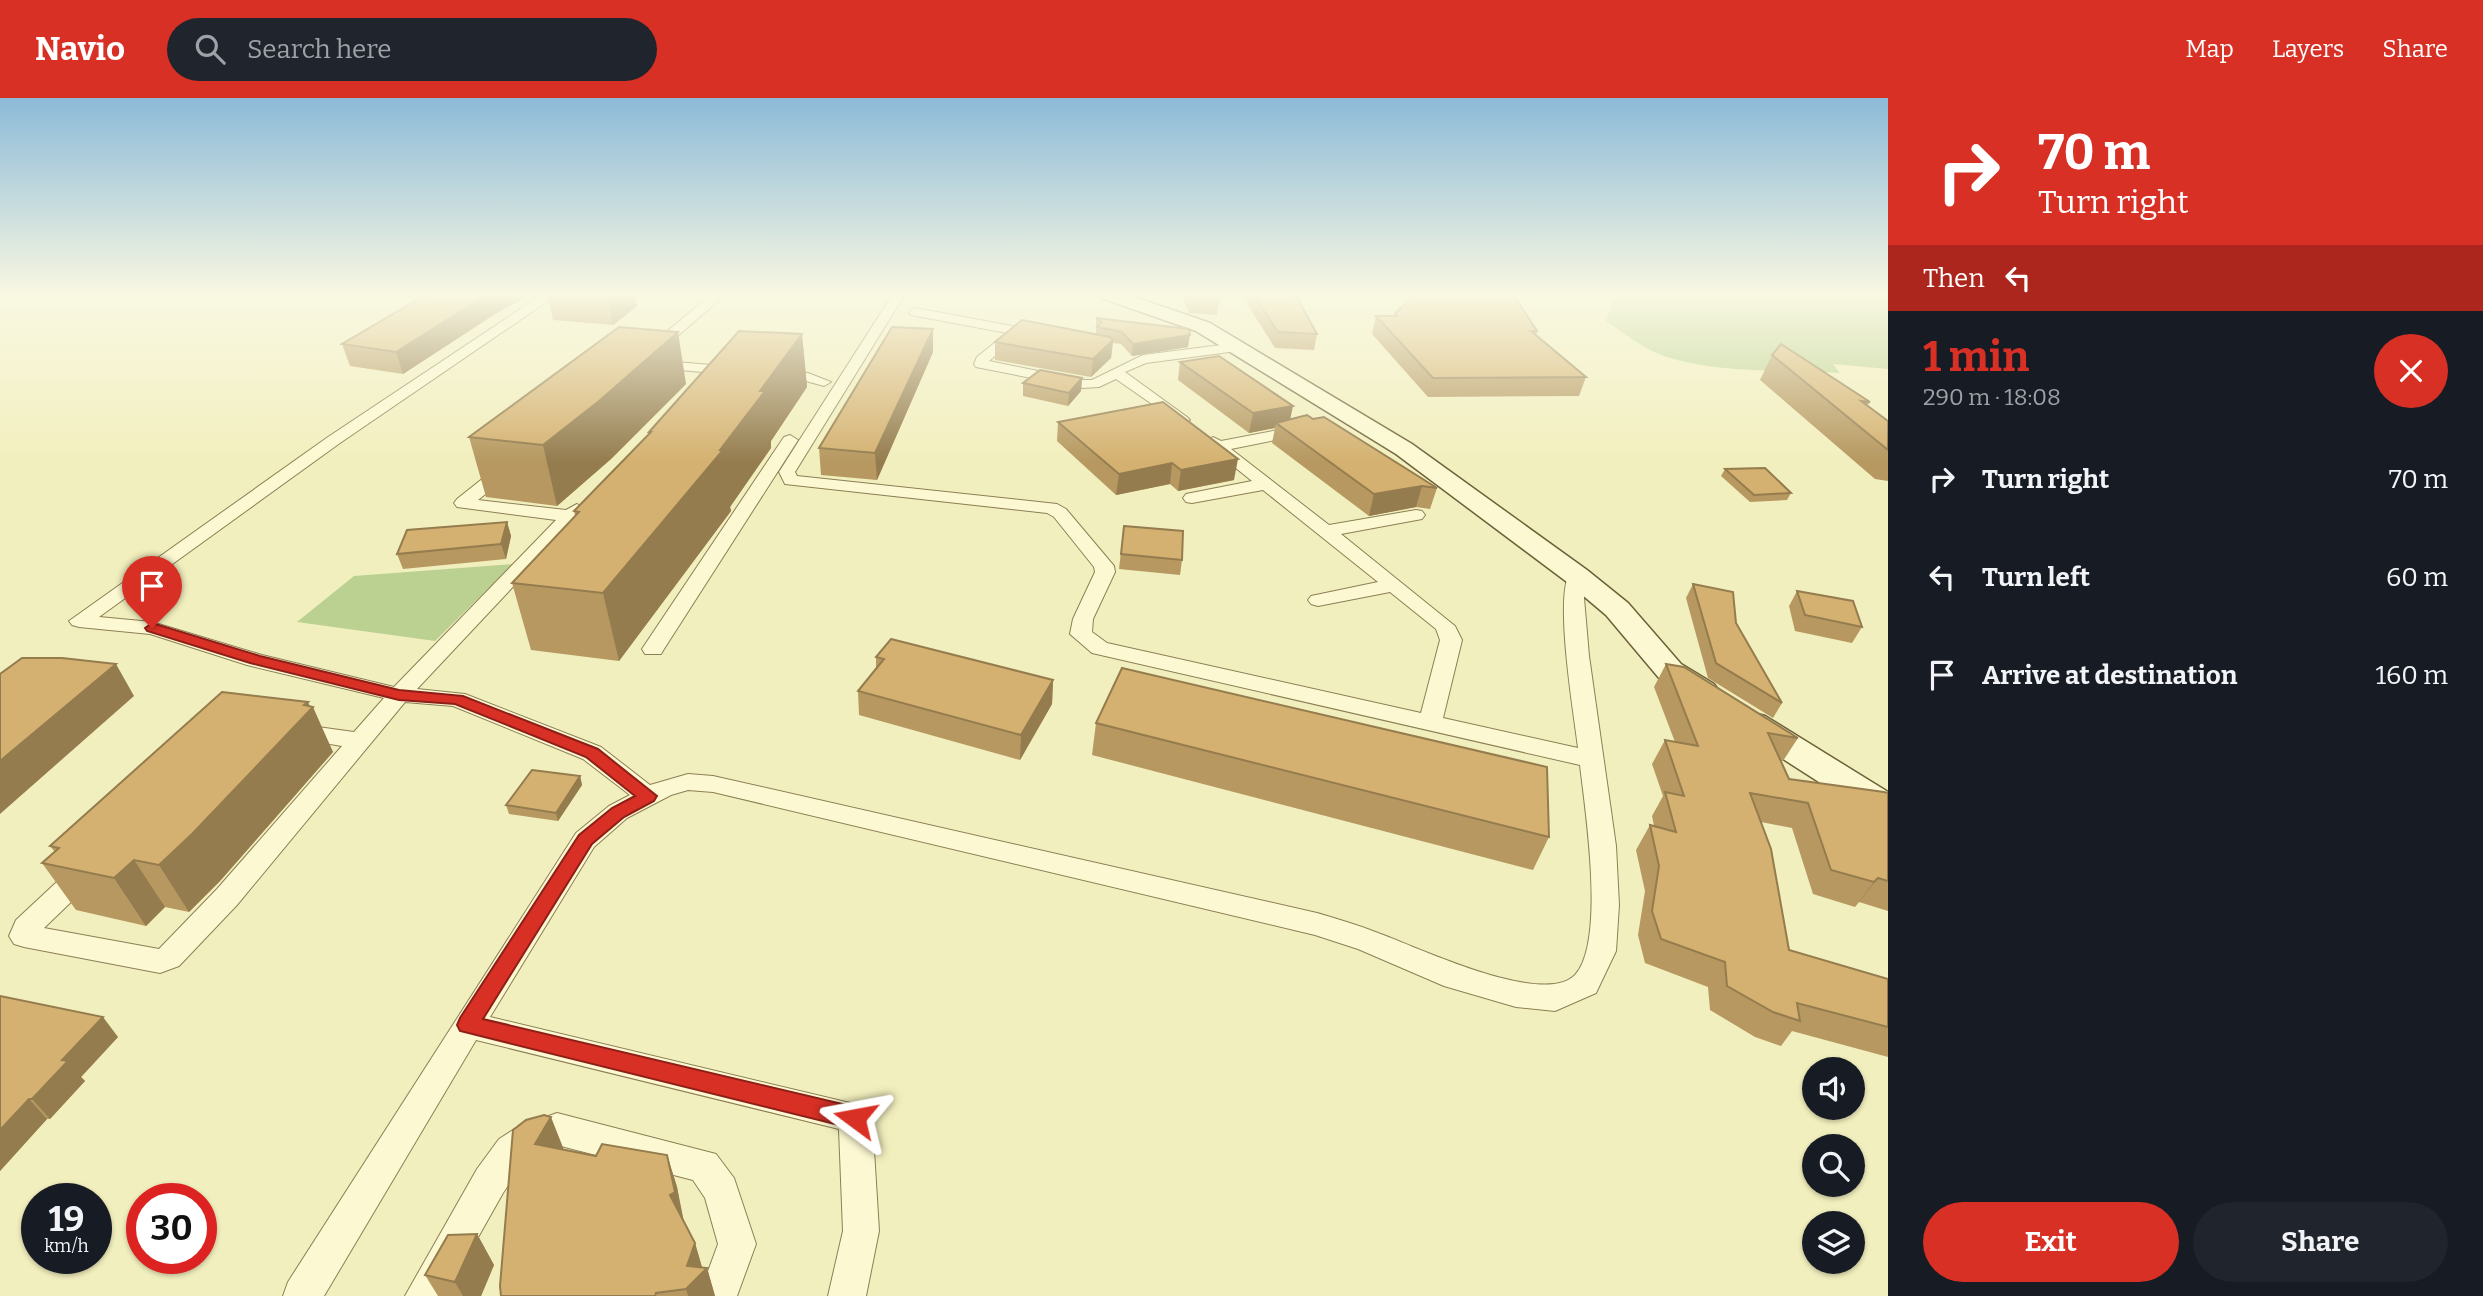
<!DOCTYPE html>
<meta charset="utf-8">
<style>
body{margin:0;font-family:Bitter,serif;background:#20242c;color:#f1f3f6;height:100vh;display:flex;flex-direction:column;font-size:26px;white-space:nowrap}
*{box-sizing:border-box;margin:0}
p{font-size:23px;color:#9ea1a6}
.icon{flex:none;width:38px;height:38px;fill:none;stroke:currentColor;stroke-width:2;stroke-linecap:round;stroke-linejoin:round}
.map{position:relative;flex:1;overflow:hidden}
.drawer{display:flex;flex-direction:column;background:#171b24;width:595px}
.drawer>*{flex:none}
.top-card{background:#d93025;color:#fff;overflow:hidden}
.buttons{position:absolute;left:1802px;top:959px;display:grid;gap:14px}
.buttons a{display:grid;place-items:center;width:63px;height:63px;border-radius:50%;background:#171b24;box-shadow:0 2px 5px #0004;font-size:35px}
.speed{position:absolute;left:21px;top:1085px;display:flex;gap:14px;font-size:35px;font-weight:700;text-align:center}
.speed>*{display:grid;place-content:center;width:91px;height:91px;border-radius:50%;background:#171b24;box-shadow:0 2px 5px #0004;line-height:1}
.speed small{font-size:18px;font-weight:400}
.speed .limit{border:10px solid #d22;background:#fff;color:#111}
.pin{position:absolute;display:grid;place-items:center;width:60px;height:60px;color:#fff;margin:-72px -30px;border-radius:50% 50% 50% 0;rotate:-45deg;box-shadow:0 0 7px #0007}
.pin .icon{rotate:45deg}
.me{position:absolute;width:77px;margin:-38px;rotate:283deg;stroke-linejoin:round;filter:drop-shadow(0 0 5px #0008)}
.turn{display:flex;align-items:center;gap:24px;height:147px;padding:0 35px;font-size:32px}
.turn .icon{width:91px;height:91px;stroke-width:2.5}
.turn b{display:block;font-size:49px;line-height:60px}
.then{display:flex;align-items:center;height:66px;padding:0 35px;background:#0003;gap:14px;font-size:26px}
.round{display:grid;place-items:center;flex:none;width:74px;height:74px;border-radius:37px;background:#20242c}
.head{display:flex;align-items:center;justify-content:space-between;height:119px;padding:0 35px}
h1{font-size:42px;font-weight:700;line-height:52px;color:#d93025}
.primary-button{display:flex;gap:14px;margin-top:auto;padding:14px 35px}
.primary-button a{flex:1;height:80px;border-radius:42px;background:#d93025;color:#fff;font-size:28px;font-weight:700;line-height:80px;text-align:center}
.primary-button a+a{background:#20242c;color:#f1f3f6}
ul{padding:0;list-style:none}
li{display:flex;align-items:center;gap:21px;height:98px;padding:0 35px}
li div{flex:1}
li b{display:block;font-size:26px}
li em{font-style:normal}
header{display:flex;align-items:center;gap:42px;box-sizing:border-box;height:98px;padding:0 35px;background:#d93025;color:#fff}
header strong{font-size:33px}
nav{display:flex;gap:38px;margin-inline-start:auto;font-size:24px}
.search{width:490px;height:63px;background:#20242c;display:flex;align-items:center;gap:18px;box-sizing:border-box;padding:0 24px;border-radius:38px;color:#9ea1a6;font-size:26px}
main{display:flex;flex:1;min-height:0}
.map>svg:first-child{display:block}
.green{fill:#bad191}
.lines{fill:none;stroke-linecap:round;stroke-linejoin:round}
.street-casing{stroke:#8c7f55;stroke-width:2}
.secondary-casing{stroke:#6d6038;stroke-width:3}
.street{fill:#fcf9d2;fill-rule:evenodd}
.secondary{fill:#fcf9d2;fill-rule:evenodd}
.wall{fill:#b69860}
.shaded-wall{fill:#947c4e}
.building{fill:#d4b170;stroke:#947c4e;stroke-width:2}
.route{fill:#d93025;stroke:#8d1f18;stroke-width:2}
</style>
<header>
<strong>Navio</strong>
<div class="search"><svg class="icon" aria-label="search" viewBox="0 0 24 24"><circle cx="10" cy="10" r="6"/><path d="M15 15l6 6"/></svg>Search here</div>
<nav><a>Map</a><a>Layers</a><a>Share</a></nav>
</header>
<main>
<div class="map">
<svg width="1888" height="1198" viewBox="0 0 1888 1198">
<rect width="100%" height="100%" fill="#f2efbe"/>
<!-- green -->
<g class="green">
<path d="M1616,196H1888V271L1833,266L1840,275C1786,272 1700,276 1652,253C1636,245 1621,233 1606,223Z"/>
<path d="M513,466L435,543L297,524L354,478Z"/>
</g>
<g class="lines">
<!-- street casing -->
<g class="street-casing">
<g id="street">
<path d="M543,196H558L340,345L99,519L152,524L262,557L394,589L556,422L457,409L454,405L457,401L501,366L507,365L515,370L513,374L478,402L566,412L577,406L586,411L417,591L465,596L601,649L650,687L688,676L713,678L1317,815C1337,821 1358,827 1378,835C1415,848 1543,910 1575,877C1606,843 1585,711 1580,667L1092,555L1070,536L1073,521L1095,474L1094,469L1054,419L1047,415L785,386L779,374L893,196H905L795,374L797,378L1057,406L1066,411L1114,468L1115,474L1093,521L1092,534L1107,545L1421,615L1440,542L1436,531L1390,494L1318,508L1311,506L1308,502L1311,498L1378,484L1263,392L1192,405L1186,404L1183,400L1186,396L1252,383L1207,347L1205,344L1213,339L1221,343L1294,329L1300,331L1302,334L1300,337L1231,351L1329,427L1416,412L1422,413L1425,417L1422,421L1341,436L1455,528L1462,542L1443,620L1578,650C1574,616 1554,500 1570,474H1584L1587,478L1584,500L1589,558L1616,748L1619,807L1616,853L1596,895L1555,913L1516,909L1444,888L1358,851L1315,837L713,694L688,692L671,697L627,720L594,749L490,919L867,1009L872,1020L879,1133L866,1198H828L843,1133L839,1031L476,942L324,1198H283L288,1184L576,735L609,708L630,697L583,661L453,608L405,604L237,807L179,868L160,875L24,849L14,846L9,838L16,822L75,767L85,764L95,767L99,774L95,781L44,830L159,851L217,791L342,648L288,639L284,634L288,629L296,626L354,634L384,600L247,567L150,536L79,529L72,527L69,523L328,339Z"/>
<path d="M712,196H726L658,255H648V249Z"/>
<path d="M915,210L1045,234V240L1020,237L989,263L1082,282H1092L1143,257L1237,245L1244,249L1237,253L1146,265L1125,274L1187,319L1190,322L1182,327L1116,281L1099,289L1082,290L976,269L974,266L977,259L1007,235L911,217L909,214Z"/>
<path d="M653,262L734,269L741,273L734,277L648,269V263Z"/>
<path d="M775,272L808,275L831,284L824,288L806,283L770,279L768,276Z"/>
<path d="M790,337L798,342L664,551L661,556H645L642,551L784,339Z"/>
<path d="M557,1015L716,1056L734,1080L756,1146L737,1198H699L718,1146L705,1100L693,1082L557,1047L539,1053L523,1065L503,1095L445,1198H405L477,1071L499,1041L516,1030Z"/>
</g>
</g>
<!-- secondary casing -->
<g class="secondary-casing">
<g id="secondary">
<path d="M1098,196H1126L1210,225L1412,346L1587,472L1628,505L1681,566L1714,586L1719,593L1714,600L1702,603L1690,600L1659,580L1606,517L1567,484L1396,356L1196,233L1101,200Z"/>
<path d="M1753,615L1765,618L1888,694V724L1875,720L1741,634L1736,626L1741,618Z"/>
</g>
</g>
<!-- street -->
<use href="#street" class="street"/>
<!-- secondary -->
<use href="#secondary" class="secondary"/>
</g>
<!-- wall -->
<g class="wall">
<path d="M427,196H531L492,218L403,276L350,268L342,246Z"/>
<path d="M547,196H635L637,208L613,227L553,222Z"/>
<path d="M1181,196H1217L1219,203L1217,217L1189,215Z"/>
<path d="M1248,196H1295L1317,236L1314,252L1275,250L1247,206Z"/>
<path d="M1395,216L1537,233L1536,238L1586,279L1579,298L1428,299L1372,236L1376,218H1394Z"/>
<path d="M1096,220L1188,249L1132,258L1121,246L1113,245L1111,260L1091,279L995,262V244L1096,237Z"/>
<path d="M802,236L807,289L771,343V350L730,409L731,413L619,563L531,552L512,485L575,418L574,413L649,336V334Z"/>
<path d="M933,254L877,382L821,377L819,350Z"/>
<path d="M1772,257L1870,304L1867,308L1888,323V383L1875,381L1760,282Z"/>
<path d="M1180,264L1291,321H1313L1437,390L1430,411L1416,409L1369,418L1272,345L1275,330L1249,335L1178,282Z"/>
<path d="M1082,280L1081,293L1068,308L1023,298V285Z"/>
<path d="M686,286L611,361L557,408L486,399L469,339Z"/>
<path d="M1058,324L1234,382L1178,393L1170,386L1116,397L1057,343Z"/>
<path d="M1725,371L1791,395L1787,402L1750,404L1721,378Z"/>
<path d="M507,424L511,438L506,461L403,471L397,456Z"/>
<path d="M1124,428L1182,462L1180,477L1119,471Z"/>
<path d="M1693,486L1736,525L1782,605L1773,620L1708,580L1686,500Z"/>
<path d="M1797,493L1862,529L1852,545L1795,533L1789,508Z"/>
<path d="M876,559L1053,582L1052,606L1020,662L859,617L858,593L876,570Z"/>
<path d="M1666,566L1798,640L1783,663H1781L1789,681L1888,695V813L1859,804L1855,809L1813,796L1792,730L1761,724L1789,852L1888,881V959L1792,933L1781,948L1755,939L1710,912L1708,889L1645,865L1638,837L1645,793L1636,752L1650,727L1654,728L1652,718L1663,698L1652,666L1665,642L1675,644L1654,589Z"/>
<path d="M310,608L333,654L220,783L189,814L165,809L146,828L76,812L42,765L55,754L50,748Z"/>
<path d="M1096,625L1549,739L1533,772L1092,657Z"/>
<path d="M580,678L582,687L558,723L509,716L506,707Z"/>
<path d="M0,898L118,939L81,979L85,983L50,1021H47L0,1073Z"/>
<path d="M564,1051L596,1058L667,1057L677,1089L684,1124L695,1145L702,1169L707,1170L715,1198H501Z"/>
<path d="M477,1136L494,1167L481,1198H438L425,1177Z"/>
</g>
<!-- shaded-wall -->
<g class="shaded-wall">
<path d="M488,196H531L492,218L403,276L396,254Z"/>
<path d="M607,196H635L637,208L613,227Z"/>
<path d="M933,231V254L877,382L875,355Z"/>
<path d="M678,234L686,286L611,361L557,408L543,347Z"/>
<path d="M802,236L807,289L771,343V350L730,409L731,413L619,563L603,495L720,352L760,293Z"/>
<path d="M1190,237L1188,249L1132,258L1133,246Z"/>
<path d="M1113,242L1111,260L1091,279L1093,261Z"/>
<path d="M1082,280L1081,293L1068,308L1069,295Z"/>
<path d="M1293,308L1289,327L1276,325L1275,330L1249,335L1253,315Z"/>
<path d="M1238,361L1234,382L1178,393L1181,372Z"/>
<path d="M1172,365L1170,386L1116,397L1119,376Z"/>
<path d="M1422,388L1416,409L1369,418L1374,396Z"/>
<path d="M507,424L511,438L506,461L501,446Z"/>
<path d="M116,566L134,598L0,716V663Z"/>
<path d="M1053,582L1052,606L1020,662L1021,637Z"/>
<path d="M308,604L311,611L313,609L333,654L220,783L189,814L159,767Z"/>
<path d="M580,678L582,687L558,723L556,715Z"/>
<path d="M134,762L165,809L146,828L114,780Z"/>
<path d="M1878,780L1859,804L1855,809L1874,784Z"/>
<path d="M103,919L118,939L81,979L85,983L50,1021L32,1001L62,962Z"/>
<path d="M29,1001L47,1021L0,1073V1032Z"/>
<path d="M551,1019L564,1052L535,1046Z"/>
<path d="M667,1057L677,1089L684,1126L670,1097Z"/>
<path d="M477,1136L494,1167L481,1198H463L455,1184Z"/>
<path d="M695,1145L703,1173L707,1170L715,1198H688L686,1191L687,1168Z"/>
</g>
<!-- building -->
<g class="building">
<path d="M427,196H488L396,254L342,246Z"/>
<path d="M1189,196H1217L1219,203L1191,201Z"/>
<path d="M1253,196H1295L1317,236L1278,234Z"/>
<path d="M1414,196H1513L1537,233H1531L1586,279L1433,280L1376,218H1397L1395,216Z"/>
<path d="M1096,220L1189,231L1190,237L1133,246L1122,234L1097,229L1102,224Z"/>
<path d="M1022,222L1110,239L1113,242L1093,261L995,244Z"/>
<path d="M619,229L678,234L599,303L543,347L469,339Z"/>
<path d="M892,229L933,231L875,355L819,350Z"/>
<path d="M739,233L802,236L760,293H765L720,352H723L603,495L512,485L579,414L574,413L651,334H649Z"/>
<path d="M1781,246L1870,304L1861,303L1888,323V352L1772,257Z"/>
<path d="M1219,258L1293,308L1253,315L1180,264Z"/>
<path d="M1040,272L1082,280L1069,295L1023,285Z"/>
<path d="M1163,304L1238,361L1181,372L1172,365L1119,376L1058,324Z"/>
<path d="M1307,317L1313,321L1324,319L1437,390L1422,388L1374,396L1276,325Z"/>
<path d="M1765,370L1791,395L1754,397L1725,371Z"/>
<path d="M507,424L501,446L397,456L407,432Z"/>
<path d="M1124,428L1183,433L1182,462L1121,456Z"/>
<path d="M1693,486L1733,494L1736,525L1782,605L1716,565Z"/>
<path d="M1797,493L1853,503L1862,529L1805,517Z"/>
<path d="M891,541L1053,582L1021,637L858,593L884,561L876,559Z"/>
<path d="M22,560H62L116,566L0,663V576Z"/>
<path d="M1666,566L1684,569L1798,640L1768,635L1789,681L1884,694L1888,695V783L1878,780L1874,784L1831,772L1808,705L1750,695L1771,751L1789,852L1888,881V929L1797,905L1800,923L1773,914L1727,888L1725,864L1661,841L1652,813L1659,768L1650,727L1676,734L1665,694L1684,698L1665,642L1698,648Z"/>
<path d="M1122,570L1547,669L1549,739L1096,625Z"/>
<path d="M222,594L308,604L304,607L313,609L192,736L159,767L134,762L114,780L42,765L59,750L50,748Z"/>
<path d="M532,672L580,678L556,715L506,707Z"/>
<path d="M0,898L103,919L62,962L68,963L32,1001H29L0,1032Z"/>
<path d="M544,1017L551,1019L535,1046L596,1058L602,1046L667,1057L675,1094L670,1097L695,1145L687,1168L707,1170L686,1191L656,1195L655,1198H501L500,1188L513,1032L526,1022Z"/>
<path d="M477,1136L455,1184L425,1177L448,1137Z"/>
</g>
<!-- sky -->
<linearGradient id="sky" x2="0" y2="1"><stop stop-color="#8cbad8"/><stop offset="0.54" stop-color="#f9f8e2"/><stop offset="1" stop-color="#f9f8e2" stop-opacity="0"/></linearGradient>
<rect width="1888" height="364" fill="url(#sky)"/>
<!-- route -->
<path class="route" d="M152,525L260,558L399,592L463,598L598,651L657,698L654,703L624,719L592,746L483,921L855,1009L864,1012L867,1020L864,1028L855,1031L460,933L457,927L460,920L579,737L612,710L635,698L586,659L455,606L399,602L250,565L147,533L145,530Z"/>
</svg>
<div class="buttons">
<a><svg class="icon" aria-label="sound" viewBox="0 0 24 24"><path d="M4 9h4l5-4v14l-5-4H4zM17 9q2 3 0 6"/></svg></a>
<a><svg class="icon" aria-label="search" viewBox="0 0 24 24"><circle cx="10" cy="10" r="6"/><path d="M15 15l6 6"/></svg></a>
<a><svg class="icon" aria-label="layers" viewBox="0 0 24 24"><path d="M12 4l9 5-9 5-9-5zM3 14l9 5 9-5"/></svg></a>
</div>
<div class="speed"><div>19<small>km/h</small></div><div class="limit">30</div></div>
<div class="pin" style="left:152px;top:530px;background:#d93025"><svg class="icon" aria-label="arrive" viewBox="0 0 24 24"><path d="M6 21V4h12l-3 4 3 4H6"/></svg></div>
<svg class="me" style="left:855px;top:1020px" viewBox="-20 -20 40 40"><path d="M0-17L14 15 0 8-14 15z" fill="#d93025" stroke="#fff" stroke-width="4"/></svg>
</div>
<section class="drawer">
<div class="top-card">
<div class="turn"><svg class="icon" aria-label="right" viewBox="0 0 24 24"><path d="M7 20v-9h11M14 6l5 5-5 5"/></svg><div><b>70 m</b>Turn right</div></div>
<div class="then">Then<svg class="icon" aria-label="left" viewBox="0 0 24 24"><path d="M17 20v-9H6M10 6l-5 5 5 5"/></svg></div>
</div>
<div class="head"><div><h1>1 min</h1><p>290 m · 18:08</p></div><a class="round" style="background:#d93025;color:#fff"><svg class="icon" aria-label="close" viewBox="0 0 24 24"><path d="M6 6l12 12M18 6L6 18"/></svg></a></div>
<ul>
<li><svg class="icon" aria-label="right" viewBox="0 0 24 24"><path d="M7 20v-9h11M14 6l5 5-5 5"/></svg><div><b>Turn right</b></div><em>70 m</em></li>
<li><svg class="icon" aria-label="left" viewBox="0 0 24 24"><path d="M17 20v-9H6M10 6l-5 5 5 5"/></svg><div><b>Turn left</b></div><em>60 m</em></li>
<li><svg class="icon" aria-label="arrive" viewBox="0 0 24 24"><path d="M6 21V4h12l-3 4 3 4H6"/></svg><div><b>Arrive at destination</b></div><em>160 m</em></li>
</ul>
<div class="primary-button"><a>Exit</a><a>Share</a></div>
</section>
</main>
